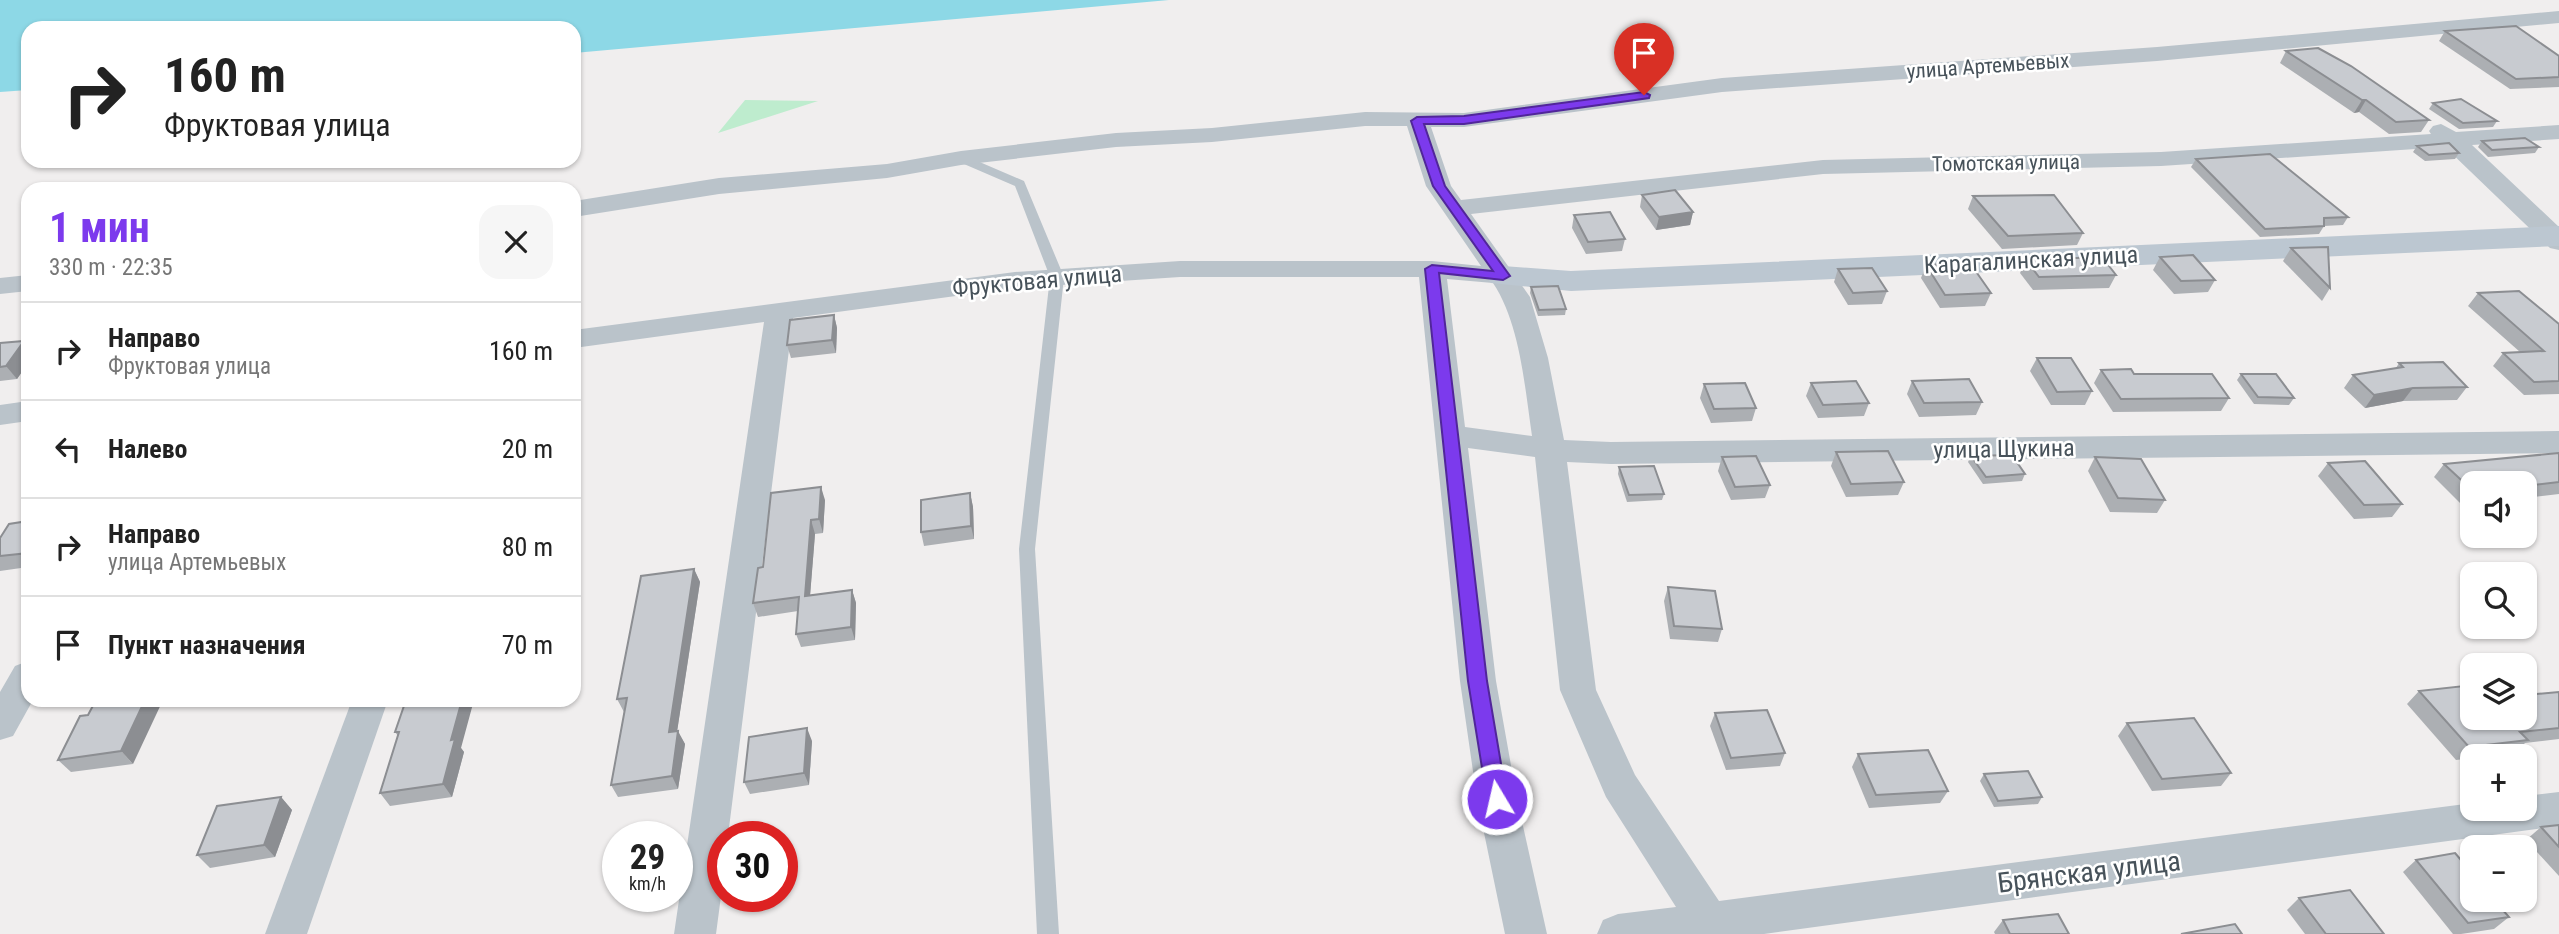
<!DOCTYPE html>
<html lang="ru">
<meta charset="utf-8">
<style>
body{margin:0;font-family:"Roboto Condensed",sans-serif;background:#f6f6f6;color:#222;height:100vh;display:flex;flex-direction:column;font-size:26px;white-space:nowrap}
*{box-sizing:border-box;margin:0}
p{font-size:23px;color:#767676}
.icon{flex:none;width:38px;height:38px;fill:none;stroke:currentColor;stroke-width:2;stroke-linecap:round;stroke-linejoin:round}
.map{position:relative;flex:1;overflow:hidden}
.drawer{position:absolute;left:21px;top:182px;width:560px;height:525px;display:flex;flex-direction:column;background:#fff;border-radius:21px;box-shadow:0 2px 5px #0004}
.drawer>*{flex:none}
.guide{position:absolute;left:21px;top:21px;width:560px;height:147px;border-radius:21px;box-shadow:0 2px 5px #0004;background:#fff;color:#222;overflow:hidden}
.fabs{position:absolute;left:2460px;top:471px;display:grid;gap:14px}
.fabs a{display:grid;place-items:center;width:77px;height:77px;border-radius:14px;background:#fff;box-shadow:0 2px 5px #0004;font-size:35px}
.speed{position:absolute;left:602px;top:821px;display:flex;gap:14px;font-size:35px;font-weight:700;text-align:center}
.speed>*{display:grid;place-content:center;width:91px;height:91px;border-radius:50%;background:#fff;box-shadow:0 2px 5px #0004;line-height:1}
.speed small{font-size:18px;font-weight:400}
.speed .limit{border:10px solid #d22;background:#fff;color:#111}
.pin{position:absolute;display:grid;place-items:center;width:60px;height:60px;color:#fff;margin:-72px -30px;border-radius:50% 50% 50% 0;rotate:-45deg;box-shadow:0 0 7px #0007}
.pin .icon{rotate:45deg}
.me{position:absolute;width:77px;margin:-38px;rotate:351deg;stroke-linejoin:round;filter:drop-shadow(0 0 5px #0008)}
.turn{display:flex;align-items:center;gap:24px;height:147px;padding:0 28px;font-size:32px}
.turn .icon{width:91px;height:91px;stroke-width:2.5}
.turn b{display:block;font-size:49px;line-height:60px}
.round{display:grid;place-items:center;flex:none;width:74px;height:74px;border-radius:21px;background:#f6f6f6}
.headline{display:flex;align-items:center;justify-content:space-between;height:119px;padding:0 28px}
h1{font-size:42px;font-weight:700;line-height:52px;color:#7c3aed}
ul{padding:0;list-style:none}
li{display:flex;align-items:center;gap:21px;height:98px;padding:0 28px;border-top:2px solid #e0e0e0}
li div{flex:1}
li b{display:block;font-size:26px}
li em{font-style:normal}
.map>svg:first-child{display:block}
.green{fill:#beecce}
.water{fill:#8dd8e6}
.lines{fill:none;stroke-linecap:round;stroke-linejoin:round}
.lane{fill:#bac3ca;fill-rule:evenodd}
.street{fill:#bac3ca;fill-rule:evenodd}
.secondary{fill:#bcc7d1;fill-rule:evenodd}
.wall{fill:#acafb3}
.shaded-wall{fill:#8c8e92}
.building{fill:#c8cbd0;stroke:#8c8e92;stroke-width:2}
.route{fill:#7c3aed;stroke:#51269a;stroke-width:2}
.labels{text-anchor:middle;dominant-baseline:central;stroke-width:5;stroke-linejoin:round;paint-order:stroke}
.far-street-label{font-size:21px;fill:#47525a;stroke:#fff}
.street-label{font-size:24px;fill:#47525a;stroke:#fff}
.near-street-label{font-size:28px;fill:#47525a;stroke:#fff}
</style>
<div class="map">
<svg width="2559" height="934" viewBox="0 0 2559 934">
<rect width="100%" height="100%" fill="#f0eeee"/>
<!-- green -->
<path class="green" d="M745,100L818,101L718,133Z"/>
<!-- water -->
<path class="water" d="M0,0H1169L574,53V28H28V90L0,92Z"/>
<g class="lines">
<!-- lane -->
<path class="lane" d="M961,154L1024,181L1064,277L1035,549L1059,934H1037L1019,549L1050,277L1015,186L957,161V155Z"/>
<!-- street -->
<g class="street">
<path d="M2559,11V23L2157,61L1722,92L1464,127H1431L1451,186L1461,200L1823,160L2161,152L2431,134L2429,131L2433,126L2441,124L2456,132L2559,125V139L2472,145L2559,227V250L2550,248L2445,147L2161,166L1823,174L1471,214L1530,297L1548,358L1564,440L1611,442L2559,431V453L1611,464L1567,462L1596,690L1635,775L1719,901L2473,803V808H2525V796L2559,792V826L1764,934H1597L1603,920L1618,914L1676,907L1606,797L1560,690L1535,457L1468,448L1496,681L1517,799L1547,934H1505L1477,799L1460,681L1419,277H1180L1015,288L793,318L728,836H723V881L716,934H674L764,322L574,348V330L1015,272L1180,261H1432L1481,266L1426,186L1407,126H1365L1212,142L1116,147L961,165L887,178L719,194L574,217V201L719,178L887,164L961,151L1116,133L1212,128L1365,112L1464,113L1722,78L2157,47ZM1447,279L1493,283C1520,323 1525,388 1532,436L1465,427Z"/>
<path d="M28,275V291L0,294V278Z"/>
<path d="M28,401V421L0,425V405Z"/>
<path d="M28,661V700H33L13,736L0,740V692L15,666Z"/>
<path d="M352,700H388L307,934H265Z"/>
</g>
<!-- secondary -->
<path class="secondary" d="M2559,226V246L1571,291L1491,283L1486,276L1491,269L1503,266L1571,271Z"/>
</g>
<!-- wall -->
<g class="wall">
<path d="M2445,31L2559,56V87L2510,89L2439,41Z"/>
<path d="M2286,51L2429,120L2421,132L2389,134L2359,112L2354,113L2280,63Z"/>
<path d="M2433,103L2497,121L2493,127L2459,129L2429,109Z"/>
<path d="M2482,141L2539,147L2535,153L2488,157L2478,147Z"/>
<path d="M2417,146L2459,153L2455,159L2425,161L2413,152Z"/>
<path d="M2196,159L2348,217L2343,225L2324,226L2319,234L2260,237L2191,167Z"/>
<path d="M1642,195L1693,212L1690,225L1656,230L1640,207Z"/>
<path d="M1973,196L2083,233L2077,245L2002,249L1968,209Z"/>
<path d="M1574,215L1625,239L1622,251L1586,254L1572,228Z"/>
<path d="M2291,248L2330,288L2322,301L2283,261Z"/>
<path d="M2160,257L2215,280L2208,292L2174,294L2153,270Z"/>
<path d="M2026,260L2116,275L2109,288L2033,290L2020,273Z"/>
<path d="M1926,265L1991,293L1985,306L1940,308L1921,278Z"/>
<path d="M1838,269L1887,291L1882,304L1848,305L1834,282Z"/>
<path d="M1531,287L1566,309L1565,315L1538,316L1530,293Z"/>
<path d="M2478,293L2559,324V394L2524,395L2493,366L2503,353L2520,352L2468,306Z"/>
<path d="M834,315L837,328L836,353L791,358L787,345Z"/>
<path d="M24,341L28,345V363L17,379L0,381V343Z"/>
<path d="M2037,358L2092,391L2085,405H2051L2030,371Z"/>
<path d="M2399,363L2467,387L2457,400L2403,401L2365,408L2344,388L2353,375L2396,368Z"/>
<path d="M2101,370L2134,374L2229,398L2221,411L2113,412L2094,383Z"/>
<path d="M2241,374L2294,398L2289,405L2254,404L2237,380Z"/>
<path d="M1912,381L1982,402L1976,415L1919,417L1907,394Z"/>
<path d="M1811,383L1869,403L1864,416L1818,418L1806,396Z"/>
<path d="M1704,384L1756,408L1752,421L1711,423L1700,398Z"/>
<path d="M1836,452L1904,482L1898,495L1846,497L1831,466Z"/>
<path d="M2559,453V494L2525,498V483H2473V504L2462,505L2434,477L2444,464Z"/>
<path d="M1971,456L2025,474L2022,481L1983,484L1968,462Z"/>
<path d="M1722,457L1770,485L1765,498L1731,500L1718,471Z"/>
<path d="M2095,457L2165,500L2157,513L2110,512L2088,471Z"/>
<path d="M2328,463L2402,504L2392,517L2354,519L2318,476Z"/>
<path d="M1619,467L1664,494L1662,500L1627,502L1618,474Z"/>
<path d="M970,493L973,507L974,539L924,546L921,532Z"/>
<path d="M825,500L823,533L815,534L810,595L852,590L856,603L855,640L801,647L796,634L798,611L758,617L753,603L763,567Z"/>
<path d="M28,521V567L0,571V538Z"/>
<path d="M694,569L700,582L677,731L685,744L678,789L618,797L611,785L624,712L617,699Z"/>
<path d="M1668,587L1722,629L1718,642L1670,639L1664,601Z"/>
<path d="M2419,691L2473,718L2559,692V739L2525,743L2515,753L2490,756H2473V758L2456,760L2407,704Z"/>
<path d="M406,700L461,748L464,752L452,797L390,806L380,793L398,736L395,732Z"/>
<path d="M1715,713L1785,753L1780,766L1726,770L1710,726Z"/>
<path d="M88,715L133,764L71,772L58,760Z"/>
<path d="M2127,723L2231,773L2221,786L2152,791L2118,736Z"/>
<path d="M812,741L809,785L750,794L744,782Z"/>
<path d="M1858,754L1948,791L1940,803L1869,808L1852,767Z"/>
<path d="M1984,774L2042,797L2038,804L1994,807L1980,781Z"/>
<path d="M281,797L292,810L275,857L210,868L197,855Z"/>
<path d="M2559,825V876L2526,840L2541,827Z"/>
<path d="M2416,860L2509,917L2494,929L2461,934H2453L2403,872Z"/>
<path d="M2299,898L2384,934H2305L2287,910Z"/>
<path d="M2003,920L2069,934H1995L1994,932Z"/>
</g>
<!-- shaded-wall -->
<g class="shaded-wall">
<path d="M2362,100H2366L2359,112L2354,113Z"/>
<path d="M1693,212L1690,225L1656,230L1659,217Z"/>
<path d="M834,315L837,328L836,353L832,340Z"/>
<path d="M24,341L28,345V363L17,379L6,366Z"/>
<path d="M2413,388L2403,401L2365,408L2374,395Z"/>
<path d="M821,487L825,500L823,533L819,519Z"/>
<path d="M970,493L973,507L974,539L971,526Z"/>
<path d="M811,520L815,534L809,609L805,596Z"/>
<path d="M694,569L700,582L675,745L669,732Z"/>
<path d="M852,590L856,603L855,640L851,627Z"/>
<path d="M145,700H163L133,764L121,751Z"/>
<path d="M462,700H474L461,748L464,752L452,797L443,784L451,740Z"/>
<path d="M807,728L812,741L809,785L804,773Z"/>
<path d="M678,731L685,744L678,789L672,776Z"/>
<path d="M281,797L292,810L275,857L264,845Z"/>
</g>
<!-- building -->
<g class="building">
<path d="M2516,26L2559,56V77L2516,79L2445,31Z"/>
<path d="M2318,48L2351,66L2429,120L2396,122L2366,100H2362L2286,51Z"/>
<path d="M2461,99L2497,121L2463,123L2433,103Z"/>
<path d="M2525,138L2539,147L2492,150L2482,141Z"/>
<path d="M2449,143L2459,153L2429,155L2417,146Z"/>
<path d="M2270,154L2348,217L2324,218V226L2265,229L2196,159Z"/>
<path d="M1675,190L1693,212L1659,217L1642,195Z"/>
<path d="M2054,195L2083,233L2008,236L1973,196Z"/>
<path d="M1610,212L1625,239L1588,242L1574,215Z"/>
<path d="M2328,247L2330,288L2291,248Z"/>
<path d="M2193,255L2215,280L2181,281L2160,257Z"/>
<path d="M2102,257L2116,275L2039,277L2026,260Z"/>
<path d="M1970,263L1991,293L1945,295L1926,265Z"/>
<path d="M1872,268L1887,291L1853,293L1838,269Z"/>
<path d="M1558,286L1566,309L1539,310L1531,287Z"/>
<path d="M2519,291L2559,324V381L2534,382L2503,353L2544,351L2478,293Z"/>
<path d="M834,315L832,340L787,345L790,320Z"/>
<path d="M24,341L6,366L0,367V343Z"/>
<path d="M2037,358H2071L2092,391L2057,392Z"/>
<path d="M2443,362L2467,387L2413,388L2374,395L2353,375L2403,367L2399,363Z"/>
<path d="M2131,369L2134,374H2212L2229,398L2121,399L2101,370Z"/>
<path d="M2241,374H2276L2294,398L2258,397Z"/>
<path d="M1969,379L1982,402L1924,403L1912,381Z"/>
<path d="M1856,381L1869,403L1823,405L1811,383Z"/>
<path d="M1745,383L1756,408L1714,409L1704,384Z"/>
<path d="M1888,451L1904,482L1851,484L1836,452Z"/>
<path d="M2559,453V482L2525,486V483H2473V491L2444,464Z"/>
<path d="M2012,455L2025,474L1986,477L1971,456Z"/>
<path d="M1756,456L1770,485L1735,487L1722,457Z"/>
<path d="M2095,457L2141,459L2165,500L2118,498Z"/>
<path d="M2365,461L2402,504L2364,505L2328,463Z"/>
<path d="M1654,466L1664,494L1629,495L1619,467Z"/>
<path d="M821,487L819,519L811,520L805,596L852,590L851,627L796,634L799,597L753,603L758,568L763,567L771,493Z"/>
<path d="M970,493L971,526L921,532V500Z"/>
<path d="M28,521V553L0,556V538L9,524Z"/>
<path d="M694,569L669,732L678,731L672,776L611,785L627,698L617,699L641,576Z"/>
<path d="M1668,587L1715,591L1722,629L1674,626Z"/>
<path d="M2473,685V718H2525V695L2559,692V728L2520,732L2528,740L2469,747L2419,691Z"/>
<path d="M96,700H145L121,751L58,760L80,716L88,715Z"/>
<path d="M406,700H462L451,740L455,739L443,784L380,793L399,732H395Z"/>
<path d="M1767,710L1785,753L1731,758L1715,713Z"/>
<path d="M2194,718L2231,773L2162,779L2127,723Z"/>
<path d="M807,728L804,773L744,782L749,737Z"/>
<path d="M1928,750L1948,791L1876,795L1858,754Z"/>
<path d="M2028,771L2042,797L1998,801L1984,774Z"/>
<path d="M281,797L264,845L197,855L217,806Z"/>
<path d="M2559,825V847L2541,827Z"/>
<path d="M2455,853L2473,874V900H2494L2509,917L2468,923L2416,860Z"/>
<path d="M2350,890L2384,934H2326L2299,898Z"/>
<path d="M2058,914L2069,934H2010L2003,920Z"/>
<path d="M2235,924L2242,934H2181Z"/>
</g>
<!-- route -->
<path class="route" d="M1644,92L1650,95L1649,98L1464,124H1424L1445,186L1510,276L1503,280L1439,273L1487,681L1507,799L1504,805L1497,808L1490,805L1487,799L1468,681L1425,269L1432,265L1493,271L1433,186L1411,121L1417,117L1464,116Z"/>
<g class="labels">
<!-- far-street labels -->
<g class="far-street-label">
<text transform="translate(1988 66) rotate(-4)">улица Артемьевых</text>
<text transform="translate(2006 163) rotate(-1)">Томотская улица</text>
</g>
<!-- street labels -->
<g class="street-label">
<text transform="translate(2031 260) rotate(-3)">Карагалинская улица</text>
<text transform="translate(1037 281) rotate(-5)">Фруктовая улица</text>
<text transform="translate(2004 449) rotate(-1)">улица Щукина</text>
</g>
<!-- near-street labels -->
<g class="near-street-label">
<text transform="translate(2089 872) rotate(-7)">Брянская улица</text>
</g>
</g>
</svg>
<div class="fabs">
<a><svg class="icon" aria-label="sound" viewBox="0 0 24 24"><path d="M4 9h4l5-4v14l-5-4H4zM17 9q2 3 0 6"/></svg></a>
<a><svg class="icon" aria-label="search" viewBox="0 0 24 24"><circle cx="10" cy="10" r="6"/><path d="M15 15l6 6"/></svg></a>
<a><svg class="icon" aria-label="layers" viewBox="0 0 24 24"><path d="M12 4l9 5-9 5-9-5zM3 14l9 5 9-5"/></svg></a>
<a>+</a>
<a>−</a>
</div>
<div class="speed"><div>29<small>km/h</small></div><div class="limit">30</div></div>
<div class="pin" style="left:1644px;top:95px;background:#d93025"><svg class="icon" aria-label="arrive" viewBox="0 0 24 24"><path d="M6 21V4h12l-3 4 3 4H6"/></svg></div>
<svg class="me" style="left:1497px;top:799px" viewBox="-20 -20 40 40"><circle r="17" fill="#7c3aed" stroke="#fff" stroke-width="3"/><path d="M0-11L8 9 0 5-8 9z" fill="#fff"/></svg>
<div class="guide">
<div class="turn"><svg class="icon" aria-label="right" viewBox="0 0 24 24"><path d="M7 20v-9h11M14 6l5 5-5 5"/></svg><div><b>160 m</b>Фруктовая улица</div></div>
</div>
<section class="drawer">
<div class="headline"><div><h1>1 мин</h1><p>330 m · 22:35</p></div><a class="round"><svg class="icon" aria-label="close" viewBox="0 0 24 24"><path d="M6 6l12 12M18 6L6 18"/></svg></a></div>
<ul>
<li><svg class="icon" aria-label="right" viewBox="0 0 24 24"><path d="M7 20v-9h11M14 6l5 5-5 5"/></svg><div><b>Направо</b><p>Фруктовая улица</p></div><em>160 m</em></li>
<li><svg class="icon" aria-label="left" viewBox="0 0 24 24"><path d="M17 20v-9H6M10 6l-5 5 5 5"/></svg><div><b>Налево</b></div><em>20 m</em></li>
<li><svg class="icon" aria-label="right" viewBox="0 0 24 24"><path d="M7 20v-9h11M14 6l5 5-5 5"/></svg><div><b>Направо</b><p>улица Артемьевых</p></div><em>80 m</em></li>
<li><svg class="icon" aria-label="arrive" viewBox="0 0 24 24"><path d="M6 21V4h12l-3 4 3 4H6"/></svg><div><b>Пункт назначения</b></div><em>70 m</em></li>
</ul>
</section>
</div>
